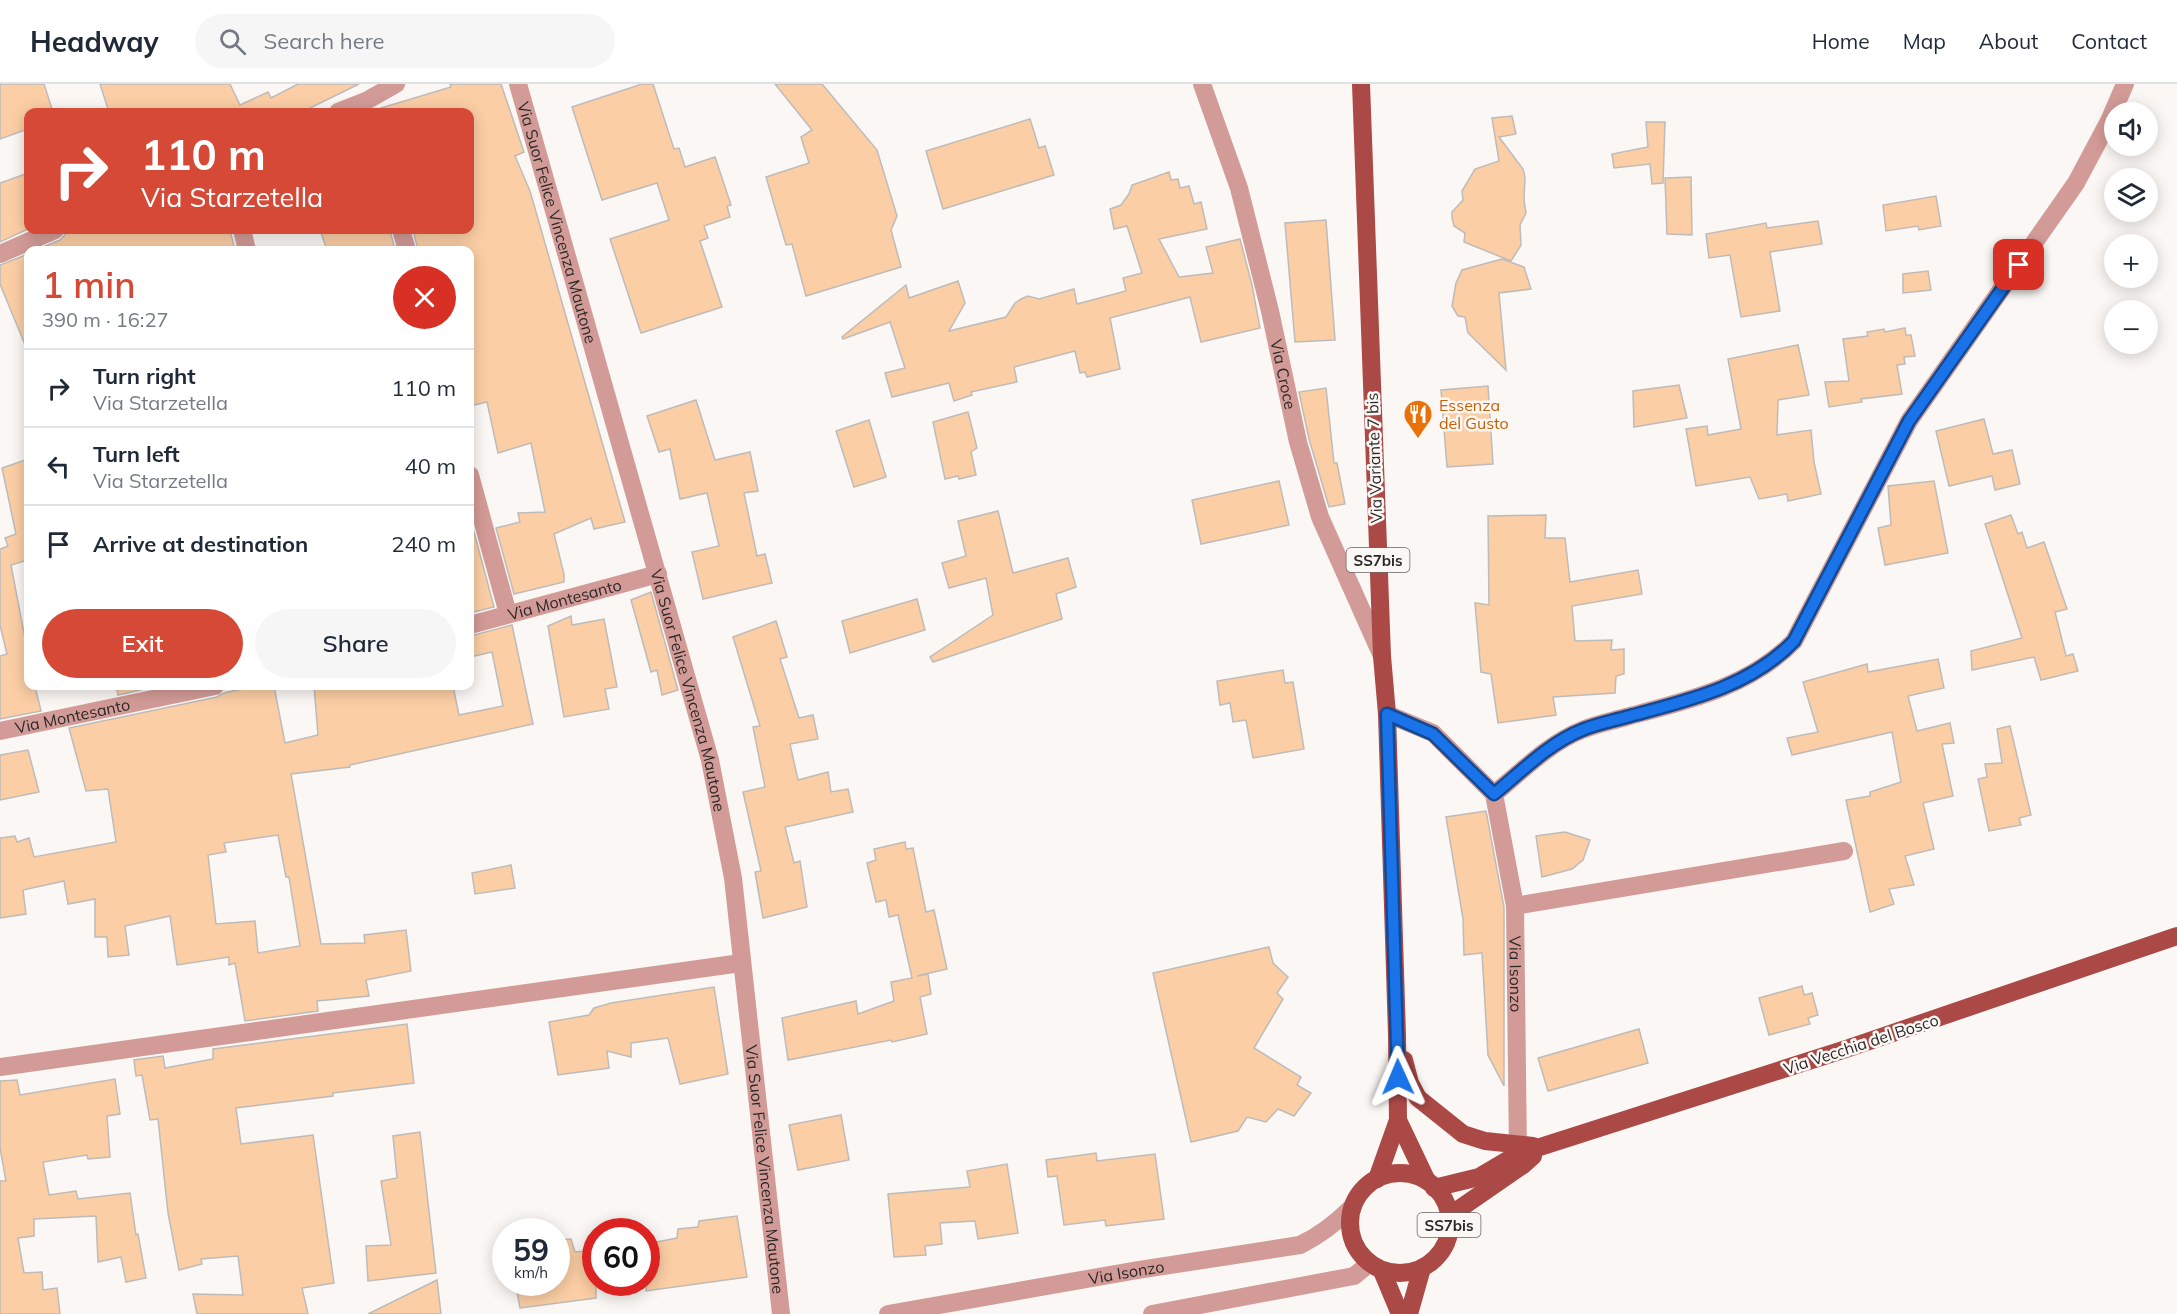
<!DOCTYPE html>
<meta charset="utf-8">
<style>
body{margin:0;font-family:Mulish,sans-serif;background:#f6f6f7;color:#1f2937;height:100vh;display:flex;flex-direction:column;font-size:22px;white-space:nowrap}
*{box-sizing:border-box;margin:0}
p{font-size:20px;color:#747a83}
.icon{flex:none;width:33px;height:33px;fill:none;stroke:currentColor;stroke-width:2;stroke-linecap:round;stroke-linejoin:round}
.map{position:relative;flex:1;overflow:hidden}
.drawer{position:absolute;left:24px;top:162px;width:450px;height:444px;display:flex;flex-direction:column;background:#fff;border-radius:12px;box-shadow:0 3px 15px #0003}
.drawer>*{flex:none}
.hud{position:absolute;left:24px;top:24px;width:450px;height:126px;border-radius:12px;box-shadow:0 3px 15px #0003;background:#d64937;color:#fff;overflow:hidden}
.tools{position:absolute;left:2104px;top:18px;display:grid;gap:12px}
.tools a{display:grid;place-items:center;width:54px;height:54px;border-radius:50%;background:#fff;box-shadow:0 3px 15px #0003;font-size:30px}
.speed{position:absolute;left:492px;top:1134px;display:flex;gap:12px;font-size:30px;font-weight:700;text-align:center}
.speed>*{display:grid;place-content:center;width:78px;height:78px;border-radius:50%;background:#fff;box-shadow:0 3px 15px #0003;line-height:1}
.speed small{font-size:15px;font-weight:400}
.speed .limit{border:9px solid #d22;background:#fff;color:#111}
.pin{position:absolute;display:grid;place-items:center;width:51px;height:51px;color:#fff;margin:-26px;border-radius:12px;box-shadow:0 3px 9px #0006}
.me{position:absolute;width:66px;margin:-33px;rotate:359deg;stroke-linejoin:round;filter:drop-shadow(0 0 4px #0008)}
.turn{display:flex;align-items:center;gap:21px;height:126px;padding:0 18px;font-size:27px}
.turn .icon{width:78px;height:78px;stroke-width:2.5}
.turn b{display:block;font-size:42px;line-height:51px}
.round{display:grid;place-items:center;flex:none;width:63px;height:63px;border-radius:32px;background:#f6f6f7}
.headline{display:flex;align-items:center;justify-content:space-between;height:102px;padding:0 18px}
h1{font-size:36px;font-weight:600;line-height:45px;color:#d64937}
.primary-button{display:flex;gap:12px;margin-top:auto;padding:12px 18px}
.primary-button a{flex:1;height:69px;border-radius:36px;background:#d64937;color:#fff;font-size:24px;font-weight:600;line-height:69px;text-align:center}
.primary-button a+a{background:#f6f6f7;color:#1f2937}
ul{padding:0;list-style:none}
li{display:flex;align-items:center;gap:18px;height:78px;padding:0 18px;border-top:2px solid #e0e1e3}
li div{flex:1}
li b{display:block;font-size:22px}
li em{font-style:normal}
header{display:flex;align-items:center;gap:36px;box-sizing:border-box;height:84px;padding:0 30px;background:#fff;border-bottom:2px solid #e0e1e3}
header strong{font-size:28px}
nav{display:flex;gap:33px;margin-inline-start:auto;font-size:21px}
.search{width:420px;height:54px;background:#f6f6f7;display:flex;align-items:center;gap:15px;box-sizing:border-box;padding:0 21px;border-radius:33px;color:#747a83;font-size:22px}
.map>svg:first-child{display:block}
.building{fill:#fbcea5;stroke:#bfbbb8;stroke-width:1.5;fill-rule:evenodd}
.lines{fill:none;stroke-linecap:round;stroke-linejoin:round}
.minor{stroke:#d39b97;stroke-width:18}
.major{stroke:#ab4947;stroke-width:18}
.route-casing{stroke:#114b97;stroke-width:15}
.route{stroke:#1a73e8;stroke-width:10}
.labels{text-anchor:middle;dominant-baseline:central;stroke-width:5;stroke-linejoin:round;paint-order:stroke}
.shield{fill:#fbf7f4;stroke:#696664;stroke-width:1.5}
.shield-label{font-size:15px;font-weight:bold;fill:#2a2827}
.street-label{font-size:16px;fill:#2a2827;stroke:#fbf7f4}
.food-label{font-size:16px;fill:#c56008;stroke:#fbf7f4;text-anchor:start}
</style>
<header>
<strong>Headway</strong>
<div class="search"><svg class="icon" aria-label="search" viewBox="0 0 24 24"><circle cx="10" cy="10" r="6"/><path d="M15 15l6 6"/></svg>Search here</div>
<nav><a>Home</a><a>Map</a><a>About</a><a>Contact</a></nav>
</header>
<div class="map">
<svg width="2177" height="1230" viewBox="0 0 2177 1230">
<rect width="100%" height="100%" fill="#fbf7f4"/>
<!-- building -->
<g class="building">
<path d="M0,0H44L53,28H28V45L0,55Z"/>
<path d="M100,0H230L240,21L268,8L271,14L298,0H359L302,28H109Z"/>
<path d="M450,0H501L524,68L515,72L530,107L625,438L594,445L591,434L554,450L564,490V498L514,510L496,444L520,438L518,429L545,428L531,359L498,369L487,318L470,322V166H418L413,146H470V28H382L381,24L451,3Z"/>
<path d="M642,0H653L674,65L679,64L685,83L715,73L731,121L727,122L730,133L704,142L708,154L700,157L722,223L641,249L610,155L669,136L657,99L602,116L572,23Z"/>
<path d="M775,0H822L877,66L897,132L891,146L901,183L806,212L792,160L786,161L766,93L809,79L801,53L812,46Z"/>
<path d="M1512,32L1516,50L1499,53L1523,85L1525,93L1524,116L1526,129L1520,141L1521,161L1511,177L1464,158L1465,149L1454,142L1452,134V128L1463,116L1462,107L1475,85L1499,77L1492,34Z"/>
<path d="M1030,35L1039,64L1045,62L1054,91L943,125L926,67Z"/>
<path d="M1646,38H1665L1663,99L1652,100L1650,80L1614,84L1612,70L1648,63Z"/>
<path d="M1169,88L1171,96L1178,95L1180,104L1189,102L1194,120L1201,118L1207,145L1159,155L1179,193L1213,189L1206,163L1240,155L1252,201L1260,244L1201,258L1190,213L1110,234L1120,285L1087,293L1085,288L1080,289L1075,267L1014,283L1017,298L971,308L972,311L954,317L949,299L892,313L885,289L905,284L890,238L843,255L842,253L906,201L909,214L958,197L965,219L949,247L1006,233L1015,219L1021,215L1028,212L1039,215L1074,205L1077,220L1126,207L1123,194L1142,189L1127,142L1114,145L1110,125L1121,121L1129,110L1132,101Z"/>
<path d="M28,89V145L0,158V99Z"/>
<path d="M1691,93L1692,151L1667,150L1665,94Z"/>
<path d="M1936,112L1941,142L1919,146L1918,142L1886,147L1883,121Z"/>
<path d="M1326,136L1335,256L1295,258L1285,139Z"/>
<path d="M1818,137L1822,160L1770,168L1780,227L1741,233L1730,171L1709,174L1706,150L1766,139L1767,144Z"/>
<path d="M66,146H230L235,166H36L60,156L64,152Z"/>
<path d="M320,146H390L395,166H327Z"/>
<path d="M28,170V268L0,200V181Z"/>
<path d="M1502,175L1524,183L1531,205L1499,209L1506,286L1468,249L1465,233L1458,232L1452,222L1456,199L1462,186Z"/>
<path d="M1928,187L1931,206L1903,209V190Z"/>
<path d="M1905,244L1906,251H1911L1915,272L1904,273L1905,280L1897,281L1902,310L1861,315L1862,318L1829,323L1825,298L1849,297L1843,255L1868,252L1867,248L1884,245L1885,248Z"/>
<path d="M1798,261L1809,311L1778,316L1777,351L1811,346L1814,378L1821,410L1788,417L1787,410L1759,415L1750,393L1696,402L1686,345L1707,342L1708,351L1741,345L1728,275Z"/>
<path d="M1679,301L1687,334L1634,343L1633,307Z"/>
<path d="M1488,302L1493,380L1447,383L1441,306Z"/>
<path d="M1326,304L1334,379H1337L1345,420L1329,423L1309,355L1299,308Z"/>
<path d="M696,316L715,376L750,368L758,407L744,409L757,472L765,470L772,499L703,515L692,468L719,462L707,409L680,415L670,365L659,368L647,332Z"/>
<path d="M968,328L977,364L971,368L976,391L959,395L958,392L945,395L933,338Z"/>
<path d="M1984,335L1993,370L2012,366L2020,400L1995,406L1992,392L1949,402L1936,347Z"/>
<path d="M869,336L886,393L854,403L836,347Z"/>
<path d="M28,375V476L11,481L28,570V602H35L41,627L0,635V572L7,570L0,541V465L8,462L5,454L16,450L2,384Z"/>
<path d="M1279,397L1289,441L1201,460L1192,416Z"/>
<path d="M1934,397L1948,469L1885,481L1878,444L1891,441L1888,402Z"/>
<path d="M998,427L1013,489L1068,474L1076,503L1056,510L1062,535L933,578L930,573L993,531L986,494L949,504L942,479L966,472L958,437Z"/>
<path d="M1546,431L1545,454H1565L1570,498L1638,486L1642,510L1572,522L1575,557L1612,556L1611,566L1624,565V590L1616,592L1615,609L1553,613L1556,631L1498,639L1491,590L1481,588L1475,519L1489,521L1488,432Z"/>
<path d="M2011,431L2018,450L2022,448L2027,464L2044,458L2067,525L2055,528L2066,572L2073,570L2078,587L2041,596L2034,573L1972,586L1971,567L2022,554L1985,440Z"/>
<path d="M474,448L494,523L470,529V449Z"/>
<path d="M651,508L678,606L662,611L657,586L651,588L631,516Z"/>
<path d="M917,515L925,546L850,569L842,537Z"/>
<path d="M571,532L572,541L604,535L617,603L605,605L609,625L564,633L548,542Z"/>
<path d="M776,537L787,573L780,575L799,634L813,631L818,655L790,660L798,696L828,688L831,708L848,705L853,728L785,743L794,779L800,777L807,823L763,834L755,788L761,787L743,708L765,703L753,643L760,642L733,553Z"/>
<path d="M512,541L533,640L350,681V683L291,690L321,860L365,859L364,851L406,846L411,887L366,896L369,912L317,917L318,927L245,937L235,879L229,881V873L177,881L170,832L125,842L129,871L108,873L107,853H95V815L68,820L64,797L23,806L26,830L0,834V754L15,752L17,758L29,754L34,773L116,758L108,705L86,707L69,644L217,613L224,609L246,604L245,602H274L285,659L318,651L314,602H453L459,631L503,622L492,568L470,573V552ZM278,751L286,793H289L300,862L258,869L255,837L216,840L208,771L226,768L224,759Z"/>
<path d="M1938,575L1944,604L1908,612L1917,647L1950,639L1954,659L1942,660L1953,712L1923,719L1934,765L1905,772L1914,801L1889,805L1894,820L1870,828L1846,716L1870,712V708L1901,698L1892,648L1792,671L1787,654L1818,648L1803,598L1867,580L1868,588Z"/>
<path d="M1283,586L1285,599L1293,598L1304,665L1253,674L1246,636L1233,638L1230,619L1220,621L1217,597Z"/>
<path d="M116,602H140L141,606L118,611Z"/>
<path d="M2010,642L2031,731L2019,734L2021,741L1989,747L1978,695L1987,693L1985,680L2002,679L1997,645Z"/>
<path d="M28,666L39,708L0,716V671Z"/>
<path d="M1486,727L1504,823V1002L1488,971L1482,869L1464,871L1463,835L1446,733Z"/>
<path d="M1565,748L1590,756L1583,776L1572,785L1542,793L1536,752Z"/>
<path d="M905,758L906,765L913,764L926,828L934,826L947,885L917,892L928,890L931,910L920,913L927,950L892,958L891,956L788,976L782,934L856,917L858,930L894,917L891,898L912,894L898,831L889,833L886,816L876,818L867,779L876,776L874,765Z"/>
<path d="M511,781L515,804L475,810L472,789Z"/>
<path d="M1269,863L1273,879L1288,893L1277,909L1283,915L1254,964L1301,993L1297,1001L1311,1009L1294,1032L1278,1025L1266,1038L1247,1033L1238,1047L1191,1058L1153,889Z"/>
<path d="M1802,902L1804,911L1812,909L1818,931L1808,934L1810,940L1769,951L1759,914Z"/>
<path d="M714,903L728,990L680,1000L668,954L631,959V973L607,967L609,984L558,991L549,938L589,931L594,924L611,919Z"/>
<path d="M407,940L414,999L333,1009V1012L236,1024L241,1060L313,1051L334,1199L302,1204L308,1230H197L193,1210L243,1211L238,1172L201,1175L202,1180L179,1186L168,1129L158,1035L150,1036L142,991L136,992L134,976L163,972L165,984L213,975V965Z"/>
<path d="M1639,945L1648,979L1548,1007L1538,974Z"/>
<path d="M115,995L120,1030L107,1032L110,1073L88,1075L87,1071L43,1078L49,1111L76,1107L78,1115L130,1109L136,1151L138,1150L146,1194L126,1198L121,1173L98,1178L96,1132L34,1135V1152L18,1154L24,1189L42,1188L43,1206L57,1204L60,1230H0V1097H6L0,1064V997L17,996L20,1011Z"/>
<path d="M841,1031L849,1076L798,1086L789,1041Z"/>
<path d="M420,1048L436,1189L368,1197L366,1162L391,1161L381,1097L397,1094L393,1052Z"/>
<path d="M1096,1069L1097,1077L1155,1070L1164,1135L1106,1142L1105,1136L1064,1141L1057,1092L1048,1093L1046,1076Z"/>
<path d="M1007,1080L1018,1149L978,1155L975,1137L940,1139L942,1160L925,1162L926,1171L894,1173L888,1110L970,1103L967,1087Z"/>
<path d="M737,1132L747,1193L646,1207V1160L677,1154L678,1145L698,1143L699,1137Z"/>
<path d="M571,1155L575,1168L596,1166V1214L520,1224L515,1198H556V1156Z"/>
<path d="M437,1196L441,1230H368Z"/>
</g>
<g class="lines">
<!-- minor -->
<g class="minor">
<path id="s1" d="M518,0L710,676L733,794L781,1230"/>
<path id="s2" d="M1202,0L1239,104L1270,227L1298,358L1320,433L1382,572"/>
<path d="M338,28L366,17L396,0"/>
<path d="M242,146L247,166"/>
<path d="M401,146L407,166"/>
<path d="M0,170L55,146"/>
<path d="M470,391L508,530"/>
<path id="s3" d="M470,541L658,490"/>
<path d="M1387,630L1433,649L1494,710C1521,688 1549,659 1582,646C1596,640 1612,637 1626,633C1686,617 1750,603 1794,557L1909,337L2076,99L2109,37L2125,0"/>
<path id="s4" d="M0,647L215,602"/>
<path id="s5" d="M1494,710L1515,822L1518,1070"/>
<path d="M1515,822L1844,767"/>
<path d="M0,983L741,879"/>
<path id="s6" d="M888,1230L1138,1186L1300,1161C1321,1151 1337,1138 1353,1122"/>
<path d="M1152,1230L1354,1192L1370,1179"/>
</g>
<!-- major -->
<g class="major">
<path d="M1361,0L1382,572L1387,630L1397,951L1398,1036L1377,1095"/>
<path d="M1404,976L1410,999L1418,1014L1463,1050L1485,1057L1533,1062"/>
<path d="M1398,1036L1427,1097"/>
<circle cx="1400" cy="1139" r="50"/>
<path d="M1434,1104L1479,1093L1518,1070L1846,965L2177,852"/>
<path d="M1449,1132L1523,1081L1533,1072"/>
<path d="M1382,1187L1400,1230"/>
<path d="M1409,1230L1422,1184"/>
</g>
</g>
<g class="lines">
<!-- route casing -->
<g class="route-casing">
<path id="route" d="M1398,993L1387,630L1433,650L1494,710C1521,688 1549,659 1582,646C1596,640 1612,637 1626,633C1686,617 1750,603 1794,557L1909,337L2019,181"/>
</g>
<!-- route -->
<use href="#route" class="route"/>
</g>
<!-- icons -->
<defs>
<g id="restaurant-pin" transform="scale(1.5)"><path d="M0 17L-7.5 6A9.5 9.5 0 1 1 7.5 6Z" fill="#e8710a" stroke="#fbf7f4"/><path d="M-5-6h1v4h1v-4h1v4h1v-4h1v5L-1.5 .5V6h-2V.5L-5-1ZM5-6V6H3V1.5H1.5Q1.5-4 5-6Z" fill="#fff"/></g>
</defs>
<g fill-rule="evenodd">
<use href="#restaurant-pin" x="1418" y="330"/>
</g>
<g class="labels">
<!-- shield labels -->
<g class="shield">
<rect x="1346.5" y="464" width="63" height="24" rx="4.5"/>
<rect x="1417.5" y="1129" width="63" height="24" rx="4.5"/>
</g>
<g class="shield-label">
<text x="1378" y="476">SS7bis</text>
<text x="1449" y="1141">SS7bis</text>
</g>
<!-- street labels -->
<g class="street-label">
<text stroke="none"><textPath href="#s1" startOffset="144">Via Suor Felice Vincenza Mautone</textPath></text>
<text stroke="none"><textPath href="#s2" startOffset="302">Via Croce</textPath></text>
<text transform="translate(1374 374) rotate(-92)">Via Variante 7 bis</text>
<text stroke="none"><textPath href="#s3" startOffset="98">Via Montesanto</textPath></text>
<text stroke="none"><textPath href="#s1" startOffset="630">Via Suor Felice Vincenza Mautone</textPath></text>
<text stroke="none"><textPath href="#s4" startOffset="74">Via Montesanto</textPath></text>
<text stroke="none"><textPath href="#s5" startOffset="182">Via Isonzo</textPath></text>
<text transform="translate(1861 960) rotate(-18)">Via Vecchia del Bosco</text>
<text stroke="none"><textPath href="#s1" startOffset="1116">Via Suor Felice Vincenza Mautone</textPath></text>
<text stroke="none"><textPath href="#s6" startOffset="242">Via Isonzo</textPath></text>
</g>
<!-- food labels -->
<g class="food-label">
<text x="1439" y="321">Essenza<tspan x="1439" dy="18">del Gusto</tspan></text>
</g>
</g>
</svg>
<div class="tools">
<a><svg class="icon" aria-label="sound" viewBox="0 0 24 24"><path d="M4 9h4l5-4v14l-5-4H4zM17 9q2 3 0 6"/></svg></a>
<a><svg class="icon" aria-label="layers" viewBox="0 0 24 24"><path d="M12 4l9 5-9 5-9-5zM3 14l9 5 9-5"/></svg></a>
<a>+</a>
<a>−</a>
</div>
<div class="speed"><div>59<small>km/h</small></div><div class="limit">60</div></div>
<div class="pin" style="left:2019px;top:181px;background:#d93025"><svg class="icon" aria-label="arrive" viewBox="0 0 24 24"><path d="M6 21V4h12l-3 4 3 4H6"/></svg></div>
<svg class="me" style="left:1398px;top:993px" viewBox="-20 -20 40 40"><path d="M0-17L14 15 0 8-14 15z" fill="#1a73e8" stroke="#fff" stroke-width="4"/></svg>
<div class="hud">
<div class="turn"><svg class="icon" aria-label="right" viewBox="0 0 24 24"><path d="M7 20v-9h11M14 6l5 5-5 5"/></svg><div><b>110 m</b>Via Starzetella</div></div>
</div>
<section class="drawer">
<div class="headline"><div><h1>1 min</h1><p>390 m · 16:27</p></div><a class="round" style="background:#d93025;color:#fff"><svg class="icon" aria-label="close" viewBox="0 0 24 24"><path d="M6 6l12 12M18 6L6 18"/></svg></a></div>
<ul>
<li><svg class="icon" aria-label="right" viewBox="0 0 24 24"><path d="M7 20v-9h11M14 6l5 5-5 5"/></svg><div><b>Turn right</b><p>Via Starzetella</p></div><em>110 m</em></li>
<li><svg class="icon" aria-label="left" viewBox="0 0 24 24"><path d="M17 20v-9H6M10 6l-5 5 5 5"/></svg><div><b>Turn left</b><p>Via Starzetella</p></div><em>40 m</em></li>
<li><svg class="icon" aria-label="arrive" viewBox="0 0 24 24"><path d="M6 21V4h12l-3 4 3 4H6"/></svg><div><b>Arrive at destination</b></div><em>240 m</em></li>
</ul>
<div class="primary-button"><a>Exit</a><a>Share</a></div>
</section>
</div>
